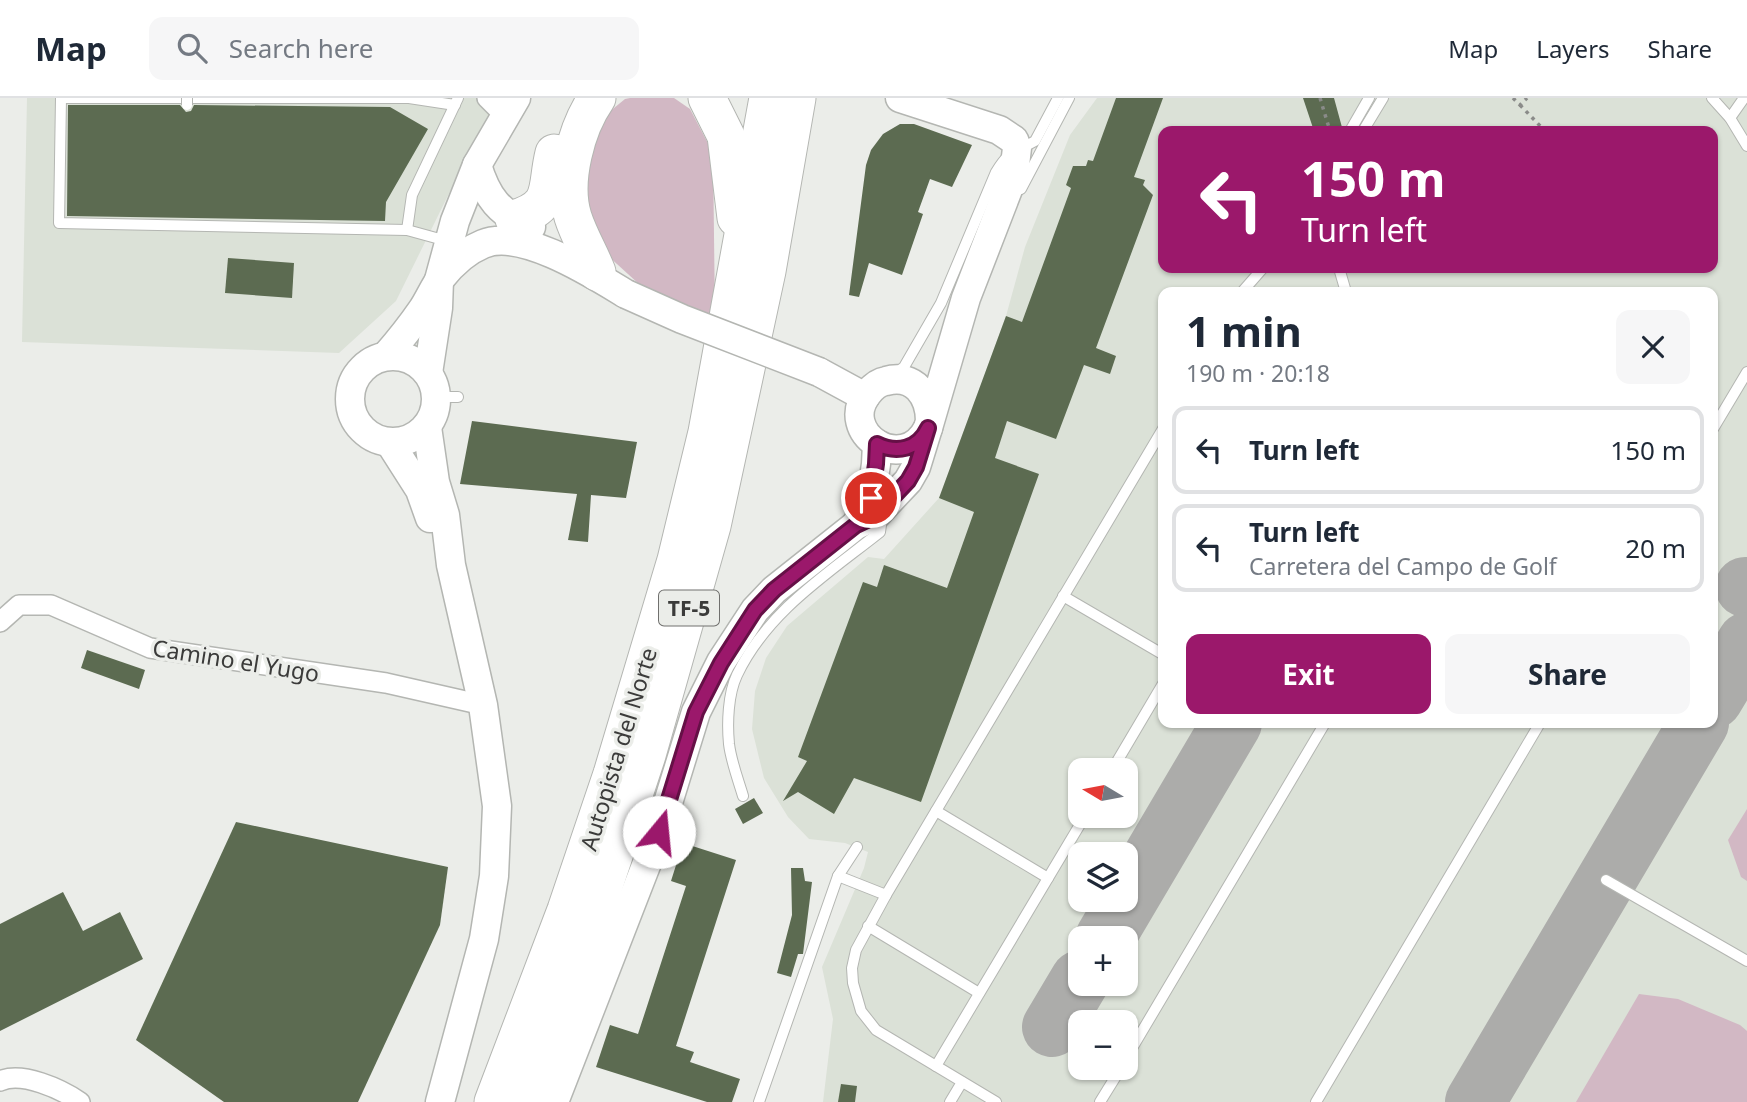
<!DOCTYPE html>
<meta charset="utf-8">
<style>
body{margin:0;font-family:"Noto Sans",sans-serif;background:#f6f6f7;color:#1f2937;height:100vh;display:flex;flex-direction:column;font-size:26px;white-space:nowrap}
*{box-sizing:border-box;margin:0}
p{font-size:23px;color:#747a83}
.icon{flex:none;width:38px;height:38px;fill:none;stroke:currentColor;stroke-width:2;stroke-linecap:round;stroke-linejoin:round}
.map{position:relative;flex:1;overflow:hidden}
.panel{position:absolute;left:1158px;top:189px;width:560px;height:441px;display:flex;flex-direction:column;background:#fff;border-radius:14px;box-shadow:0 2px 5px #0004}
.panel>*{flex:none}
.guide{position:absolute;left:1158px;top:28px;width:560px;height:147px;border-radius:14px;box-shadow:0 2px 5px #0004;background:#9b186b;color:#fff;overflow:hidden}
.needle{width:46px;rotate:280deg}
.buttons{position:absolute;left:1068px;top:660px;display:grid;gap:14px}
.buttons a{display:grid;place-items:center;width:70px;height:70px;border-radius:14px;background:#fff;box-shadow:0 2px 5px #0004;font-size:35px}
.pin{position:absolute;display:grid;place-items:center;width:60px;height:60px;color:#fff;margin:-30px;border:4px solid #fff;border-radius:50%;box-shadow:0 2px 7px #0007}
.me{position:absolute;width:77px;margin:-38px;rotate:17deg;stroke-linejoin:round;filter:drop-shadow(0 0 5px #0008)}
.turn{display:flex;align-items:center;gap:24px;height:147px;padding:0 28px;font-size:32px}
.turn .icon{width:91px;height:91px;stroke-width:2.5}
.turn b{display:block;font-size:49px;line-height:60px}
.round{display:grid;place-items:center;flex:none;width:74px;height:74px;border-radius:14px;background:#f6f6f7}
.summary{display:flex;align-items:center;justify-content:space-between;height:119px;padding:0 28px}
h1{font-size:42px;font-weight:700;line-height:52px}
.cta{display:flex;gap:14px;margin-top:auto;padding:14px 28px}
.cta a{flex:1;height:80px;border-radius:14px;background:#9b186b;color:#fff;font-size:28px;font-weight:700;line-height:80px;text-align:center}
.cta a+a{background:#f6f6f7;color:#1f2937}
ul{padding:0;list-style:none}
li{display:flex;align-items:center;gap:21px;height:88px;margin:0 14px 10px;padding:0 14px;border:4px solid #e0e1e3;border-radius:14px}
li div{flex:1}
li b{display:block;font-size:26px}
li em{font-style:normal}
header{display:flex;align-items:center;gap:42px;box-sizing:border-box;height:98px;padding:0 35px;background:#fff;border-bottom:2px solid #e0e1e3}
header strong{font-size:33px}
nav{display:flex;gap:38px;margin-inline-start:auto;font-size:24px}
.search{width:490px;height:63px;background:#f6f6f7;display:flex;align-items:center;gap:18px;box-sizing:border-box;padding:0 24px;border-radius:14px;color:#747a83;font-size:26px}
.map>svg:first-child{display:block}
.built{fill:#dbe1d7;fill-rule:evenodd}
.green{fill:#d2b8c4}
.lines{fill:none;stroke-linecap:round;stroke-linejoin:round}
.taxiway{stroke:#acacaa;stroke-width:60}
.building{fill:#5c6b51}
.service-casing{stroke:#b4b6b2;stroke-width:12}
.minor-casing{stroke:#b4b6b2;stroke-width:22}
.secondary-casing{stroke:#b4b6b2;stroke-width:31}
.motorway-casing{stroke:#b4b6b2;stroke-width:39}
.path{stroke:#8a8b89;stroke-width:3.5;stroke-dasharray:3.5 5;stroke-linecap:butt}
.service{stroke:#fff;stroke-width:10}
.minor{stroke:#fff;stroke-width:19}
.secondary{stroke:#fff;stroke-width:28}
.motorway{stroke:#fff;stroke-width:37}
.service-bridge-casing{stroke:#b4b6b2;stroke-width:12;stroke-linecap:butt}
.secondary-bridge-casing{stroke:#b4b6b2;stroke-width:31;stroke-linecap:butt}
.service-bridge{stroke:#fff;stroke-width:10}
.secondary-bridge{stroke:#fff;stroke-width:28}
.route-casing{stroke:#651046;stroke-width:18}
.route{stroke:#9b186b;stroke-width:12}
.labels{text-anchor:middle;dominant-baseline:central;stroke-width:7;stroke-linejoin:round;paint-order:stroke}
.shield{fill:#ebede9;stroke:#70706e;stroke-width:2}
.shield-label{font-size:21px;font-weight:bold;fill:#3b3b3a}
.street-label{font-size:23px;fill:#3b3b3a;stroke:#ebede9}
</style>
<header>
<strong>Map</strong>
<div class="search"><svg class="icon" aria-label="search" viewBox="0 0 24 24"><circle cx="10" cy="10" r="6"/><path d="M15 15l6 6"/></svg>Search here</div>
<nav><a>Map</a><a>Layers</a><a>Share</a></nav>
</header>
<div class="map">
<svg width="1747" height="1004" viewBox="0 0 1747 1004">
<rect width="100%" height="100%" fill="#ebede9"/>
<!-- built -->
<g class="built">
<path d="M27,0H501L468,57L396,203L339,255L22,244Z"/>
<path d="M1097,0H1747V1004H823L833,921L822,869L864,770L868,754L845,745L809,741L788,719L764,680L752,631L755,593L766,560L787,528L868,459L884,461L939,400L1006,218L1025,149L1070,37ZM1164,33H1713V170H1164ZM1164,194H1713V625H1164ZM1080,672H1125V718H1080ZM1080,756H1125V802H1080ZM1080,840H1125V886H1080ZM1080,924H1125V970H1080Z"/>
</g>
<!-- green -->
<g class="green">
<path d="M630,0H674L690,11L713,55L715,219L640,187L606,156L584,123L581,87L597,24L625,1Z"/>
<path d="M1747,711V783L1741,779L1728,742Z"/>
<path d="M1639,896L1678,901L1740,927L1747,933V1004H1576Z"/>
</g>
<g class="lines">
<!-- taxiway -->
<g class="taxiway">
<path d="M1745,489L1747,490"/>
<path d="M1713,601L1747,544"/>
<path d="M1105,840L1232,625"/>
<path d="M1052,929L1080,882"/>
<path d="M1475,1004L1699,625"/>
</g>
</g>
<!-- building -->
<g class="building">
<path d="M1116,0H1163L1134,79L1145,82L1143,87L1153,97L1096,250L1116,258L1110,276L1084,267L1056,341L1007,323L995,360L1039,376L921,704L854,680L834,716L798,694L783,703L807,663L798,659L863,484L877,489L884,467L947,490L974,414L939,400L1006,218L1022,224L1071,90L1066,87L1073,68H1086L1088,62L1093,63Z"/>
<path d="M1303,0H1334L1343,33H1314Z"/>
<path d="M68,7H180L186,14L191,13L194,7L390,9L428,31L386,104L385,123L67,118Z"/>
<path d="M900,26H914L972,47L952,89L930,81L918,114L923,116L902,177L869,165L859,199L849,197L866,67L871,52L883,36Z"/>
<path d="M228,160L294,165L292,200L225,195Z"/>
<path d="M472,323L637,344L626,400L591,397L588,444L568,442L577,396L460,386Z"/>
<path d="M87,552L145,572L139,591L81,570Z"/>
<path d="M754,700L763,715L743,726L735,711Z"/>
<path d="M236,724L448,769L440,827L358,1004H224L136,942Z"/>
<path d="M683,745L736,762L676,948L694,954L690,964L740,981L732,1004H707L596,969L610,927L638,936L686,788L671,783Z"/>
<path d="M791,770H803L805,783L812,784L803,856H798L791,879L777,875L792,817Z"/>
<path d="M63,794L83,833L120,814L143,861L0,933V826Z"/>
<path d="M841,986L857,988L855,1004H838Z"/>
</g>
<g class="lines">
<!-- service casing -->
<g class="service-casing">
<g id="service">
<path d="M1712,0L1730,20L1747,48"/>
<path d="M1730,20L1744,0"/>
<path d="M1350,33L1369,0"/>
<path d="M1363,33L1383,0"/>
<path d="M1021,91L1069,0"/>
<path d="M407,132L412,97L458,0"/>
<path d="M447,143L407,132L59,125L61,0H409L455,7"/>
<path d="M1339,170L1346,194"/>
<path d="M1242,194L1263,170"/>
<path d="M895,276L904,269L941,205L996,74C1010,51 1014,55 1035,43L1058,0"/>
<path d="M437,299H458"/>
<path d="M1713,331L1747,274"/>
<path d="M1063,498L1164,557"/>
<path d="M1112,672L1164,584"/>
<path d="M743,698C738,681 731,663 729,646C727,625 728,596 737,577C767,514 827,476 880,434L882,420"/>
<path d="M936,713L1048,780"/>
<path d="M838,778L886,797"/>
<path d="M1606,782L1747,863"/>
<path d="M868,828L979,895"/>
<path d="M1125,962L1325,625"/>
<path d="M936,968L1085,718"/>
<path d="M759,1004L838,778L857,749"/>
<path d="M950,1004L962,984"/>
<path d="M996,1004L876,932L861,913L853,885L852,870L856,852L886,797L1164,329"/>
<path d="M1100,1004L1121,970"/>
<path d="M1316,1004L1540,625"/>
</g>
</g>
<!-- minor casing -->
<g class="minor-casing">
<g id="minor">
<path d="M487,0L504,17"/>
<path d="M0,524L19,507H51L150,550L386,585L483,607"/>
<path d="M0,983C22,973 61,991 80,1004"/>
</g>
</g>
<!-- secondary casing -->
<g class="secondary-casing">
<g id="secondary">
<path d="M900,0L999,32L1014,42L1017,50L1014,76L966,200L928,330C903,379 836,334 868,295C873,289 879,284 886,283C914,275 930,298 930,323"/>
<path d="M477,67C487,100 499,115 531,129"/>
<circle cx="393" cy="301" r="43"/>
<path d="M386,258C399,243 411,228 422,212C429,202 434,189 441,180C452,166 466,153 483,146C521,130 593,176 626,196"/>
<path d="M819,274L865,299"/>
<path d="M428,275L438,210L439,182L455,123L477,67L516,0"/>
<path d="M427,329L435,384L445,417L451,467L483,607L497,708L494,778L484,841L440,1004"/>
<path d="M390,345L420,392L430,420"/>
<path d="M857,425L871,400L876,366L877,346"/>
<path d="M554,1004L659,734L696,614L721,564L755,512L774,492L856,427L875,418L908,383L916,369L928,330"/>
</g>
</g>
<!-- motorway casing -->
<g class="motorway-casing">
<g id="motorway">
<path d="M597,0C576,30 562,84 573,119C579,138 590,156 597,174"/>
<path d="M707,0L726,38L736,120"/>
<path d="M514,121C556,108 545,91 554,55"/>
<path d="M493,1004L566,812L612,676L676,462L707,334L768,0"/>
<path d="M524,1004L598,806L647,657L712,428L767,173L797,0"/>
</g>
</g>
<!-- path -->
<g class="path">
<path d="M1320,0L1330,33"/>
<path d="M1513,0L1520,7L1527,0"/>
<path d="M1520,7L1545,33"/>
</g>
<!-- service -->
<use href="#service" class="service"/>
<!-- minor -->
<use href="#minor" class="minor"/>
<!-- secondary -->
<use href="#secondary" class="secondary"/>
<!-- motorway -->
<use href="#motorway" class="motorway"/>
<!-- service-bridge casing -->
<g class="service-bridge-casing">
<path id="service-bridge" d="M187,7V0"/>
</g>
<!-- secondary-bridge casing -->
<g class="secondary-bridge-casing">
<path id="secondary-bridge" d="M626,196L682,221L819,274"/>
</g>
<!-- service-bridge -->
<use href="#service-bridge" class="service-bridge"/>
<!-- secondary-bridge -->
<use href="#secondary-bridge" class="secondary-bridge"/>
</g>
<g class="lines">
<!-- route casing -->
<g class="route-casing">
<path id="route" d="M659,734L696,614L721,565L755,512L774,492L856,427L875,418L908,383L916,369L928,330C918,351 897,356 877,346L876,366L871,400"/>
</g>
<!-- route -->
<use href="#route" class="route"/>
</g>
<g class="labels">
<!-- shield labels -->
<rect class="shield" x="659" y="492.5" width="60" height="35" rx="5"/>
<g class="shield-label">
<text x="689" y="510">TF-5</text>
</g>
<!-- street labels -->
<g class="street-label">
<text transform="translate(236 562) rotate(9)">Camino el Yugo</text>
<text transform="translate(618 651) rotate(-73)">Autopista del Norte</text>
</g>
</g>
</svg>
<div class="buttons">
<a><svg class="needle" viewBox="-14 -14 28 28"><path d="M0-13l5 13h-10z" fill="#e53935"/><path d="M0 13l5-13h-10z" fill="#747a83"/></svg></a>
<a><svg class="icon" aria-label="layers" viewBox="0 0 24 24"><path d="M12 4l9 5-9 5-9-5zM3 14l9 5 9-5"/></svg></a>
<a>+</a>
<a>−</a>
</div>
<div class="pin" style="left:871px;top:400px;background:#d93025"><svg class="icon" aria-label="arrive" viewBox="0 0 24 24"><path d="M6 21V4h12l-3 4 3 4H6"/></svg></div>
<svg class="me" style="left:659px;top:734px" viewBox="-20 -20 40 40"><circle r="19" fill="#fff"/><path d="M0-13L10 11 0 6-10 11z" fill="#9b186b"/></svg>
<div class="guide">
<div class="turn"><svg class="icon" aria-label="left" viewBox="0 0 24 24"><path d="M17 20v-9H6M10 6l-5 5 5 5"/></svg><div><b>150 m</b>Turn left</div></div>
</div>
<section class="panel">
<div class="summary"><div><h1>1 min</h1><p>190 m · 20:18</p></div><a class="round"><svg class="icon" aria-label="close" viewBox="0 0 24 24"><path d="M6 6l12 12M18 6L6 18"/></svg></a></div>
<ul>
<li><svg class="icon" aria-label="left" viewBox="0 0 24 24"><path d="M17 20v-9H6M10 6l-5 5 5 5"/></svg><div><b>Turn left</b></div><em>150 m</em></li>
<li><svg class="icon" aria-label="left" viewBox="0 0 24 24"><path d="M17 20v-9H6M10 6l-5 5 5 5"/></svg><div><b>Turn left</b><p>Carretera del Campo de Golf</p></div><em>20 m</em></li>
</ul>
<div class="cta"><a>Exit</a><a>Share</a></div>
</section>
</div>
